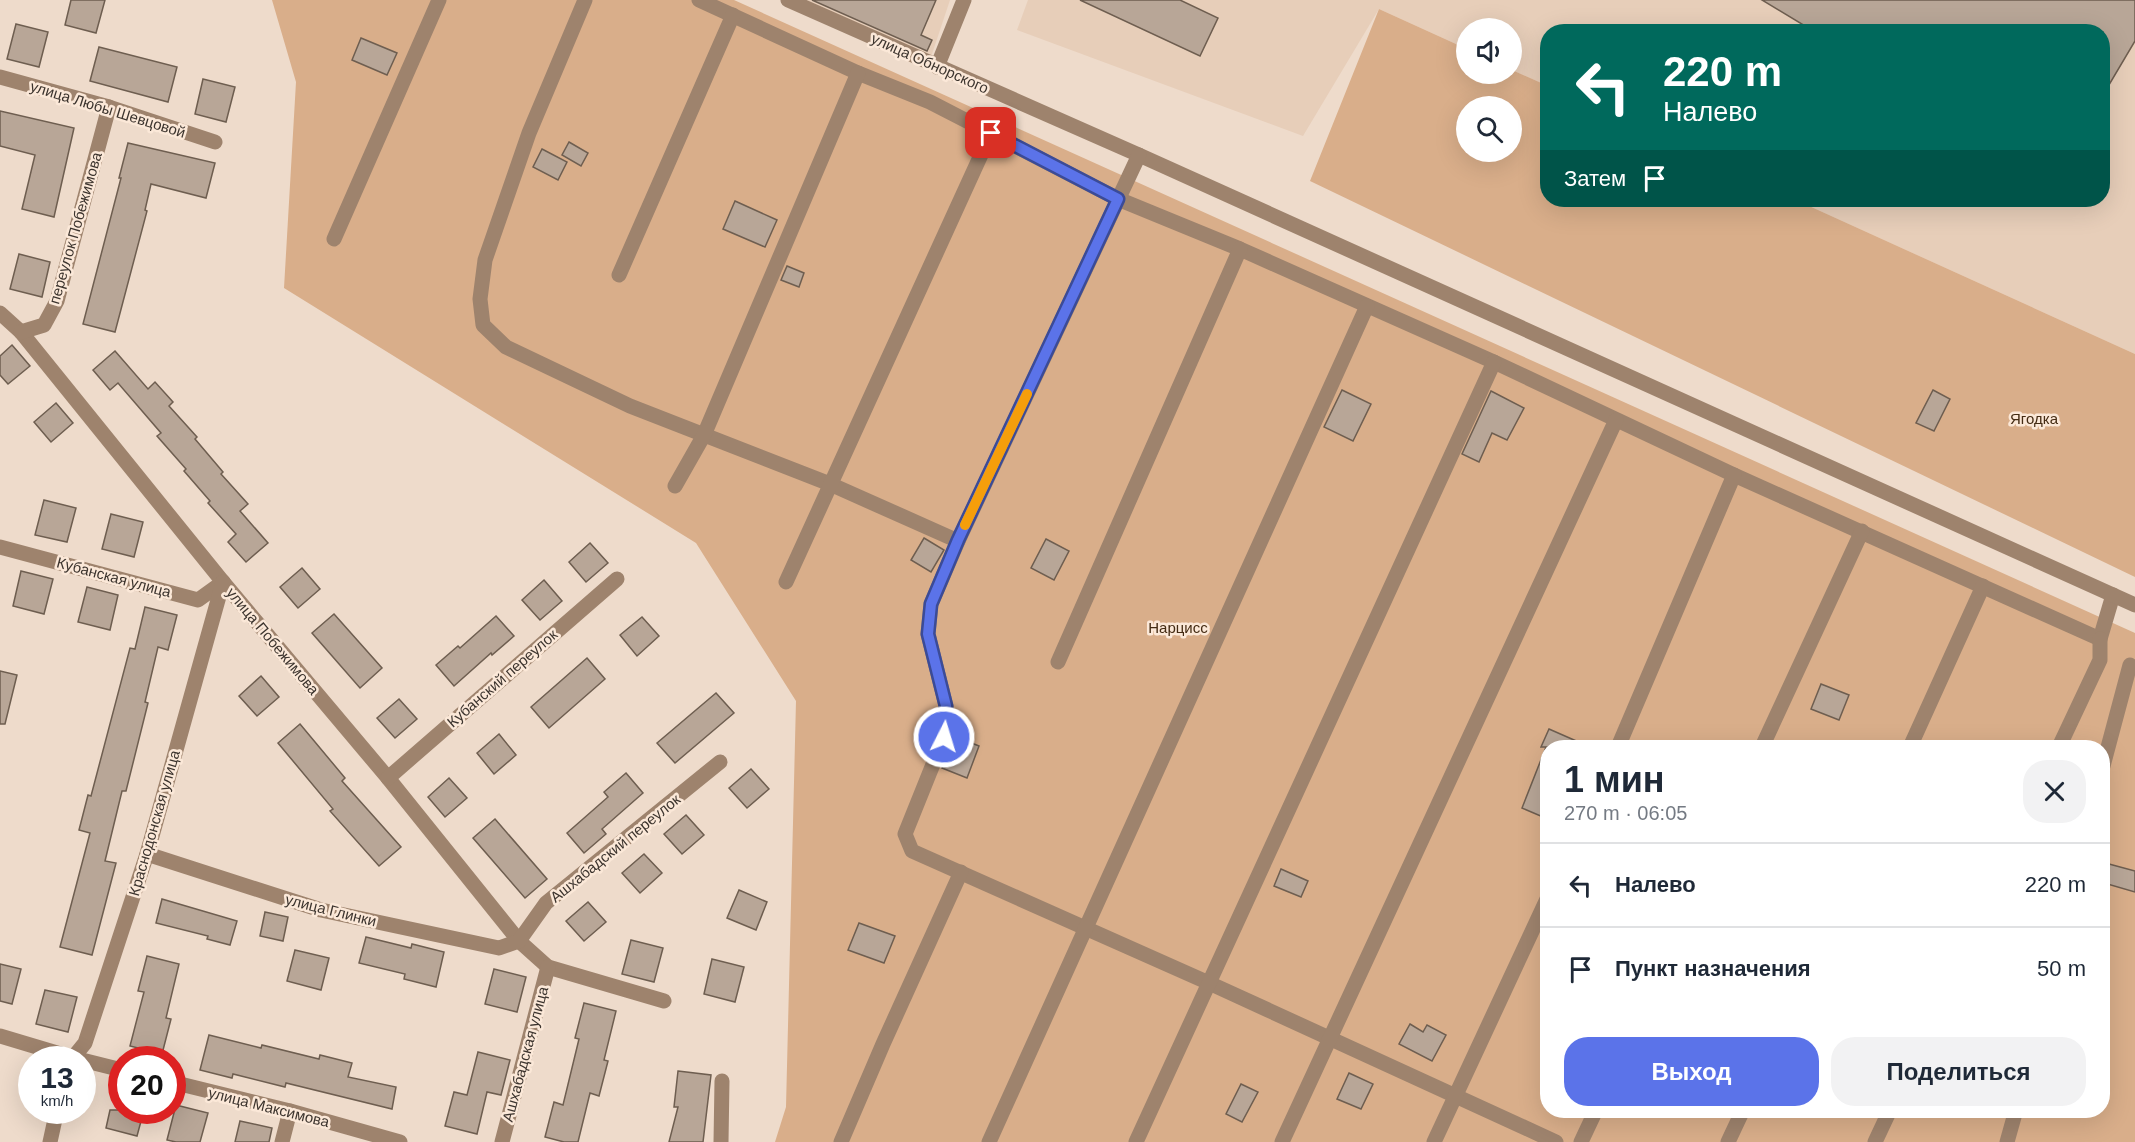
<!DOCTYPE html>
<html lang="ru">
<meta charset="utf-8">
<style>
body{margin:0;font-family:Arial,sans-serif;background:#f2f2f3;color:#1f2937;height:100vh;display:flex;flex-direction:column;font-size:22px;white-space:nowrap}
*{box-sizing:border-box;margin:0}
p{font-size:20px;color:#747a83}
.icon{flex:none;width:33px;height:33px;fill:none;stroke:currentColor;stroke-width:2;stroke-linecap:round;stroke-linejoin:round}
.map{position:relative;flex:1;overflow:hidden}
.side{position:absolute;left:1540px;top:740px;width:570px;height:378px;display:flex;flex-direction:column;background:#fff;border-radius:24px;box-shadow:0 6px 24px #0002}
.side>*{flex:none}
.banner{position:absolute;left:1540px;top:24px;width:570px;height:183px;border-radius:24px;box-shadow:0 6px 24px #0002;background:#00695c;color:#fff;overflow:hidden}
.buttons{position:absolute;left:1456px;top:18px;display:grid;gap:12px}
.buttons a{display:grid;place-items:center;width:66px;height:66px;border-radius:50%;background:#fff;box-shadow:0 6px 24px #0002;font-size:30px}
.speed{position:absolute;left:18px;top:1046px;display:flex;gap:12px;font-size:30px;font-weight:700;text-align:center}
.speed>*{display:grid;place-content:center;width:78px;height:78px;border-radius:50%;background:#fff;box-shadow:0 6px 24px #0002;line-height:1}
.speed small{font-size:15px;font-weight:400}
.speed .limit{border:9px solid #d22;background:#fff;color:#111}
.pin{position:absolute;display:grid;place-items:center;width:51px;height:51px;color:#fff;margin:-26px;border-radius:12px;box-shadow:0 3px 9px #0006}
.me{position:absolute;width:66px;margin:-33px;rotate:5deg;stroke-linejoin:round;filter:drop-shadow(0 0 4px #0008)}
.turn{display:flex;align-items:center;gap:21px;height:126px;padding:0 24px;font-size:27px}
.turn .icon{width:78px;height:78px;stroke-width:2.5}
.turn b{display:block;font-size:42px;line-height:51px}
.then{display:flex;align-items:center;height:57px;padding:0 24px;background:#0003;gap:12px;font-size:22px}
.round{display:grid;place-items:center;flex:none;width:63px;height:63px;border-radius:24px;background:#f2f2f3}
.summary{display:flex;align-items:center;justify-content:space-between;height:102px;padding:0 24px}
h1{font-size:36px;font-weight:600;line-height:45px}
.action{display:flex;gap:12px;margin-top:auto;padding:12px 24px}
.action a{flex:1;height:69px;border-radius:24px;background:#5b73e9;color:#fff;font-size:24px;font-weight:600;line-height:69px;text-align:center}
.action a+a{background:#f2f2f3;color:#1f2937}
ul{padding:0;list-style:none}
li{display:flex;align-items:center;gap:18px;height:84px;padding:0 24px;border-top:2px solid #e0e1e3}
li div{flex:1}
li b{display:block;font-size:22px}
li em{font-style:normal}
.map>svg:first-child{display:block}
.built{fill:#e7ceb9}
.green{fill:#d9ae8a;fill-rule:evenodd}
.building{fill:#b8a697;stroke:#6e5e50;stroke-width:1.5}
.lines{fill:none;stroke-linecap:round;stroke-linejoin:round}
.minor{stroke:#9e836d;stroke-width:15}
.route-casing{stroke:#3b4b97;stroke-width:15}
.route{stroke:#5b73e9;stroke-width:10}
.slow{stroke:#f59e0b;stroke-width:10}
.labels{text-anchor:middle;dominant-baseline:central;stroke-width:5;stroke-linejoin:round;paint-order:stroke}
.street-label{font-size:15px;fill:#3c342e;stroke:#fbe8d8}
.park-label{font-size:15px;fill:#442b13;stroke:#fbe8d8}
</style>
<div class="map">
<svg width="2135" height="1142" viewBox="0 0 2135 1142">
<rect width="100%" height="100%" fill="#eedbcb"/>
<!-- built -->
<g class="built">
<path d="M798,0H950L930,60Z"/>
<path d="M1028,0H2135V354L1796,200H2103V32H1548V86L1512,70V28H1467V49L1379,9L1303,136L1017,30Z"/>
</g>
<!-- green -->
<g class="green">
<path d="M272,0H734L2135,633V1142H775L786,1107L796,701L696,543L284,288L296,82ZM1548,747H2103V1110H1548Z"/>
<path d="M1379,9L1467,49V74H1512V70L1548,86V200H1796L2135,354V577L1310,181ZM1467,106H1512V152H1467Z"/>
</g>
<!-- building -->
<g class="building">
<path d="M71,0H105L96,33L65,25Z"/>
<path d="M812,0H936L921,35L932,40L927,51Z"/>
<path d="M1080,0H1180L1218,18L1200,56Z"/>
<path d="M1762,0H2135V41L2103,95V32H1815Z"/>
<path d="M16,24L48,32L39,67L7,59Z"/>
<path d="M361,38L397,53L387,75L352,60Z"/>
<path d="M99,47L177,67L168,102L90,81Z"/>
<path d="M203,79L235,87L226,122L195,114Z"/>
<path d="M0,111L74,128L54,217L22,209L35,155L0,146Z"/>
<path d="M569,142L588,153L581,166L562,155Z"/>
<path d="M128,143L215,163L206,198L151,184L145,210L147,211L115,332L83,324L121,178H119Z"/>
<path d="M542,149L567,162L558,180L533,167Z"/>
<path d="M735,201L777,220L765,247L723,229Z"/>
<path d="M19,254L50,262L42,297L10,289Z"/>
<path d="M787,266L804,273L799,287L781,280Z"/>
<path d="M12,345L30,366L8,384L0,375V356Z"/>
<path d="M115,351L148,389L155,382L173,402L169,406L197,437L195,439L223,472L221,474L248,504L240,511L268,543L246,562L228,542L236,534L208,503L210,501L184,471L186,469L157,436L161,433L118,383L110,390L93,370Z"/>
<path d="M1342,390L1371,404L1353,441L1324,427Z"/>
<path d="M1933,390L1950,399L1934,431L1916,423Z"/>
<path d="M1491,391L1524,408L1507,440L1492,433L1479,462L1462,454Z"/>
<path d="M56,403L73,423L51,442L34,422Z"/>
<path d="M44,500L76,508L67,542L35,535Z"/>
<path d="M111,514L143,522L134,557L102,549Z"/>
<path d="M924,538L944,550L931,572L911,560Z"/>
<path d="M1046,539L1069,551L1054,580L1031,568Z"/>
<path d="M590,543L608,563L586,582L569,562Z"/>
<path d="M302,568L320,589L298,608L280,587Z"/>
<path d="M21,571L53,579L44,614L13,606Z"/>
<path d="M544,580L562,601L540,620L522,600Z"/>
<path d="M87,587L118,595L110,630L78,622Z"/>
<path d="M145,607L177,615L168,650L158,647L145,702L148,703L126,791H122L105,861L116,863L92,955L60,947L90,833L79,830L88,795L91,796L130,648L135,649Z"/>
<path d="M334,614L382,668L360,688L312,633Z"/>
<path d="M496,616L514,636L492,655L491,653L454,686L436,665L458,646L460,648Z"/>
<path d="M642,617L659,636L637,656L620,635Z"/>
<path d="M587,658L605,679L549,728L531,707Z"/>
<path d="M0,671L17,675L5,724H0Z"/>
<path d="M261,676L279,697L257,716L239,696Z"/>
<path d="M1821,684L1849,695L1839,720L1811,709Z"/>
<path d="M716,693L734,713L675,763L657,743Z"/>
<path d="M399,699L417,719L395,738L377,718Z"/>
<path d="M300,724L345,778L342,781L401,847L379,866L330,811L333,809L278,743Z"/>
<path d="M1549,729L1590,747H1548V805L1543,817L1522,808L1546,747H1541Z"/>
<path d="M499,734L516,755L494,774L477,753Z"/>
<path d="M954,736L979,746L967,778L942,768Z"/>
<path d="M751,769L769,789L747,808L729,788Z"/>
<path d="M626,773L643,793L602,829L606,834L584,853L567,833L608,797L604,792Z"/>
<path d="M449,778L467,798L445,817L428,797Z"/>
<path d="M686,815L704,835L682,854L664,834Z"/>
<path d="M495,819L547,879L525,898L473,838Z"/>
<path d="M644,854L662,873L640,893L622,873Z"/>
<path d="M2109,864L2135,871V892L2104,883Z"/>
<path d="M1281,869L1308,881L1301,897L1274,886Z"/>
<path d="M739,890L767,902L756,930L727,918Z"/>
<path d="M162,899L237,921L230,945L207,939L208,936L156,923Z"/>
<path d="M588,902L606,922L584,941L566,921Z"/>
<path d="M265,912L288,917L283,941L260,936Z"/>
<path d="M859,923L895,936L884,963L848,950Z"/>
<path d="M366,937L411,948L412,944L444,952L436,987L404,979L405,974L359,963Z"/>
<path d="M631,940L663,948L654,982L622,974Z"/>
<path d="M295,950L329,958L321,990L287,981Z"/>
<path d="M147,956L179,964L166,1018L171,1019L162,1054L130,1046L144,992L138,991Z"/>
<path d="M712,959L744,967L735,1002L704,994Z"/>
<path d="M0,964L21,969L12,1004L0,1001Z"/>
<path d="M494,969L526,977L517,1012L485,1004Z"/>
<path d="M45,990L77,997L68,1032L36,1024Z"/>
<path d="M584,1003L616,1011L604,1060L608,1061L599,1096L590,1093L578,1142H564L545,1137L554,1102L563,1105L579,1039L575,1038Z"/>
<path d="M1410,1024L1423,1032L1427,1025L1446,1035L1432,1061L1399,1044Z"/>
<path d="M209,1035L261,1048L262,1045L319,1059L320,1055L352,1063L348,1077L396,1087L392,1109L286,1083L285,1087L233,1074L232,1078L200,1070Z"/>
<path d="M478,1052L510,1060L501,1095L487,1092L477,1134L445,1126L454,1092L467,1095Z"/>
<path d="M678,1071L711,1075L703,1142H669L678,1107H674Z"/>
<path d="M1349,1073L1373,1084L1361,1109L1337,1099Z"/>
<path d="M1241,1084L1258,1092L1242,1122L1226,1114Z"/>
<path d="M176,1105L208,1113L200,1142H176L167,1140Z"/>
<path d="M110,1110H144L137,1136L106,1128Z"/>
<path d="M240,1121L272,1128L269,1142H235Z"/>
</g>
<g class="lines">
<!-- minor -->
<g class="minor">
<path d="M585,0L529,133L485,260L480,299L483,325L506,347L630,406L830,484L958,541"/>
<path d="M699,0L858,73L930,102L1118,199L1240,249L1494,362L1734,475L2100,639L2113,595"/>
<path d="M788,0L1139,155L2135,605"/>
<path d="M937,67L964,0"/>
<path d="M0,77L109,107L215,142"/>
<path d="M1139,155L958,541L931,604L928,634L946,706L944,737L905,834L912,851L1209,983L1556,1142"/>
<path d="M334,239L439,0"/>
<path d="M619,275L733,15"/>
<path d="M0,313L21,332L223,582L388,778L519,941L548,967L664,1001"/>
<path d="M21,332L44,325L57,301L109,107"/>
<path d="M675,486L704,435L858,73"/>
<path d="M0,547L198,600L223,582"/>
<path d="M786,582L991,133"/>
<path d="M1058,662L1240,249"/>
<path d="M1618,747L1734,475"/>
<path d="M1762,747L1862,531"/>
<path d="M1910,747L1983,586"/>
<path d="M2059,747L2100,660V639"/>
<path d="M2103,766L2130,665"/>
<path d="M388,778L617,579"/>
<path d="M147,854L321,910L499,948L519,941L546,903L720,762"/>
<path d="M0,1036L77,1059"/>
<path d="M72,1059L85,1043L147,854L223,582"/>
<path d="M82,1060L122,1070"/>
<path d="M172,1082L290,1111L400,1142"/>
<path d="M50,1142L57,1110"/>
<path d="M282,1142L290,1111"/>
<path d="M502,1142L548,967"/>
<path d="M721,1142L722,1081"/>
<path d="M841,1142L883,1044L961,872"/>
<path d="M989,1142L1367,306"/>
<path d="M1136,1142L1494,362"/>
<path d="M1282,1142L1616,420"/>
<path d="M1434,1142L1548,897"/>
<path d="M1581,1142L1596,1110"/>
<path d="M1728,1142L1743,1110"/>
<path d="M1875,1142L1890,1110"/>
<path d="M2007,1142L2016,1110"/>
</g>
</g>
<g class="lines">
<!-- route casing -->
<g class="route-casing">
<path id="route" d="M944,737L946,706L928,634L931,604L958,540L1118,199L991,133"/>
</g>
<!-- route -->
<use href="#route" class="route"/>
<!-- slow -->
<path class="slow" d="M965,525L1027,394"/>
</g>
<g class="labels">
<!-- street labels -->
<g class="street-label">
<text transform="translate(930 63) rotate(24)">улица Обнорского</text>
<text transform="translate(108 109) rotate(17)">улица Любы Шевцовой</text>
<text transform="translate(75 228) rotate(-74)">переулок Побежимова</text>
<text transform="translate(114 577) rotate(15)">Кубанская улица</text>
<text transform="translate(273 641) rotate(50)">улица Побежимова</text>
<text transform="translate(502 678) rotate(-41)">Кубанский переулок</text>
<text transform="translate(154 823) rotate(-74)">Краснодонская улица</text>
<text transform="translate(615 848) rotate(-39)">Ашхабадский переулок</text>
<text transform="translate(331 910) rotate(14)">улица Глинки</text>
<text transform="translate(525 1054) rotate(-75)">Ашхабадская улица</text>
<text transform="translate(269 1107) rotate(14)">улица Максимова</text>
</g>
<!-- park labels -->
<g class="park-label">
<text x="2034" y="418">Ягодка</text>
<text x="1178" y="627">Нарцисс</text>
</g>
</g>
</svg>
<div class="buttons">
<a><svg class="icon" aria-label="sound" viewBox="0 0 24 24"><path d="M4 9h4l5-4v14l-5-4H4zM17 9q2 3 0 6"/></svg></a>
<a><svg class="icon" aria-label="search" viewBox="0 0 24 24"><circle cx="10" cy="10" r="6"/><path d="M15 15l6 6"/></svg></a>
</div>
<div class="speed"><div>13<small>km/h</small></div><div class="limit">20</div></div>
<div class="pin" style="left:991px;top:133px;background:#d93025"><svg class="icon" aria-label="arrive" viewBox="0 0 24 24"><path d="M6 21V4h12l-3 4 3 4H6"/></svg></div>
<svg class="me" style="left:944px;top:737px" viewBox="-20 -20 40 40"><circle r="17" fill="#5b73e9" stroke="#fff" stroke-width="3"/><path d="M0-11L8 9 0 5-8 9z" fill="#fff"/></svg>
<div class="banner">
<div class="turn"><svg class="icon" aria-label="left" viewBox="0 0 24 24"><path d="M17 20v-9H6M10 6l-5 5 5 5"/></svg><div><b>220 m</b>Налево</div></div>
<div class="then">Затем<svg class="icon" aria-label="arrive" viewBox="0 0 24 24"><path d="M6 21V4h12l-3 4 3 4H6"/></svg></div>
</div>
<section class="side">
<div class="summary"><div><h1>1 мин</h1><p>270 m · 06:05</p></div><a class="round"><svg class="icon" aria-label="close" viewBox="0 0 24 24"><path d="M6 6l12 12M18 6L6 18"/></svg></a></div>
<ul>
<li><svg class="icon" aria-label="left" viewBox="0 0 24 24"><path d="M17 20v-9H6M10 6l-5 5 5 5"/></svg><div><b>Налево</b></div><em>220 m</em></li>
<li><svg class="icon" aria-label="arrive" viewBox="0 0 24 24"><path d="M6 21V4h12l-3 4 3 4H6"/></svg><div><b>Пункт назначения</b></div><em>50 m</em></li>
</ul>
<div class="action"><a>Выход</a><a>Поделиться</a></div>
</section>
</div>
